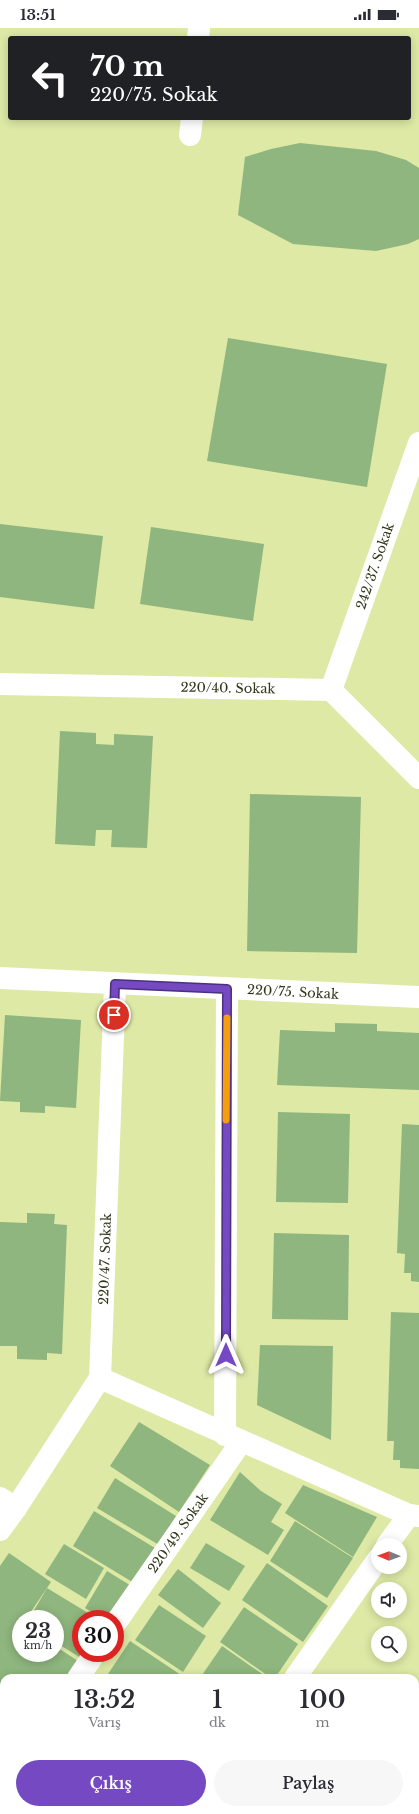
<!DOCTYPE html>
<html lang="tr">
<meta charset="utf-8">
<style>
body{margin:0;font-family:"Libre Baskerville",serif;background:#f7f7f7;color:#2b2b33;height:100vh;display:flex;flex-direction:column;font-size:15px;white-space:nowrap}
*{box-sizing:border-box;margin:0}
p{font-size:13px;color:#7c7c81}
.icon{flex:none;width:22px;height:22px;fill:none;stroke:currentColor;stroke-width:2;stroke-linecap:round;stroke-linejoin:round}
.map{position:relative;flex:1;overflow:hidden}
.sheet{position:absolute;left:0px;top:1646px;width:419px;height:140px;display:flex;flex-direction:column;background:#fff;border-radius:12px 12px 0 0;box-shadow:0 2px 10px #0003}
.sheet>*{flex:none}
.banner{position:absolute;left:8px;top:8px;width:403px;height:84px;border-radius:4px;box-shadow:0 2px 10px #0003;background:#202124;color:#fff;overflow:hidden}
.needle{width:26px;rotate:271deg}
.fabs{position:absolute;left:371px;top:1510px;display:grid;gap:8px}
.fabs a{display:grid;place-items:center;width:36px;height:36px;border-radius:50%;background:#fff;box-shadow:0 2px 10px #0003;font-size:20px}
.speed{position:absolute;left:12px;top:1582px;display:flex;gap:8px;font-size:20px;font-weight:700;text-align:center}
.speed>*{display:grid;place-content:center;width:52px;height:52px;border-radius:50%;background:#fff;box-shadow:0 2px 10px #0003;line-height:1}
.speed small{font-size:10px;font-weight:400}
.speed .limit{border:6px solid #d22;background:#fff;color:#111}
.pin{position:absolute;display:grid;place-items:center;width:34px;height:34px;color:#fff;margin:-17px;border:2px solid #fff;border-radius:50%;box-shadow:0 1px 4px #0007}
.me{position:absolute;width:44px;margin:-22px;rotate:0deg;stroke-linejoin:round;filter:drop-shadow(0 0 3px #0008)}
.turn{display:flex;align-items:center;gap:14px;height:84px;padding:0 16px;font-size:18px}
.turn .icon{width:52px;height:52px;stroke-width:2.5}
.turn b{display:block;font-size:28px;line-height:34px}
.eta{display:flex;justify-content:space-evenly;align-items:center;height:68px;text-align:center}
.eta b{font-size:24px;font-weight:600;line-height:28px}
.primary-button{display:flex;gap:8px;margin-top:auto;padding:8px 16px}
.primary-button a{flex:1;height:46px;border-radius:24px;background:#7549c2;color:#fff;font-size:16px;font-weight:600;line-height:46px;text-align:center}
.primary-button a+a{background:#f7f7f7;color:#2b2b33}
.status{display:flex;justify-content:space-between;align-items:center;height:28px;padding:0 20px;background:#fff;direction:ltr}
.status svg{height:11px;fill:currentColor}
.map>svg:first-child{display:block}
.building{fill:#8fb67e}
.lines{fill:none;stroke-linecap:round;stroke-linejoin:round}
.minor{stroke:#fff;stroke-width:22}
.route-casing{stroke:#4c2f7e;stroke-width:10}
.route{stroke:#7549c2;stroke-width:7}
.slow{stroke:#f59e0b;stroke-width:7}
.labels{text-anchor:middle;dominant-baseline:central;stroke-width:4;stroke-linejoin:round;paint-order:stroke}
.street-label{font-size:13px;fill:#32361a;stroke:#fff}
</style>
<div class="status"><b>13:51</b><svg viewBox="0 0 49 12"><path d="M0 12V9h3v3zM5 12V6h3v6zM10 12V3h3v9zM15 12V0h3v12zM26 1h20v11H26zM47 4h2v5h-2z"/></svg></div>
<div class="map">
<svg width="419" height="1786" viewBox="0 0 419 1786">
<rect width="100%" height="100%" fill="#dde9a5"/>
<!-- building -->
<g class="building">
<path d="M300,115L376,123L406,132L419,140V211L408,216L376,223L293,216L238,187L245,129L271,121Z"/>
<path d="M228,310L387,336L367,459L207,433Z"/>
<path d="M0,496L103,508L94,581L0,569Z"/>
<path d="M151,499L264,516L253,593L140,576Z"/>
<path d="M60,703L96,705V716L114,717V706L153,708L147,820L111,819L112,802H96L95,818L55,816Z"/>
<path d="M250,766L361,769L357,925L247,923Z"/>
<path d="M5,987L81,992L76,1080L45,1078V1085L20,1084V1074L0,1073Z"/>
<path d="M335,995L377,996V1003L419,1005V1062L277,1057L280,1002L335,1004Z"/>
<path d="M278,1084L350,1086L348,1175L276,1174Z"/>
<path d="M402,1096L419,1097V1254L411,1253V1245H404L405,1226L397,1225Z"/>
<path d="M27,1185L55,1186L54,1196L67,1197L62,1326L47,1325V1332L17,1331V1318H0V1194L27,1195Z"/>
<path d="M274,1205L349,1207L348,1292L272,1291Z"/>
<path d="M391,1284L419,1285V1441L400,1440V1432H393L394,1413H387Z"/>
<path d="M260,1317L333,1318L331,1412L257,1377Z"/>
<path d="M139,1394L210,1437L179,1484L110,1438Z"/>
<path d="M240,1444L261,1463L282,1476L271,1494L284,1502L268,1527L210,1492Z"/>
<path d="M115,1450L176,1488L159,1517L97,1480Z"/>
<path d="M303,1457L377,1489L353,1529L285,1485Z"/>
<path d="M94,1483L155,1520L134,1555L73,1518Z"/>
<path d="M295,1493L353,1530L327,1570L270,1533Z"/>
<path d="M206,1515L245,1538L229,1563L190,1540Z"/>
<path d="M64,1516L104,1540L86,1571L45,1546Z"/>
<path d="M9,1525L51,1554L26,1591H21V1625H55V1618L81,1635L70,1650H4V1751L0,1757V1538Z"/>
<path d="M267,1535L328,1578L303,1614L242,1572Z"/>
<path d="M178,1541L221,1575L203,1600L158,1567Z"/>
<path d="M107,1543L133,1559L114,1591H104L85,1580Z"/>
<path d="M47,1560L98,1591H81V1625H90L86,1633L55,1614V1591H29Z"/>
<path d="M159,1577L206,1608L183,1644L135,1612Z"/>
<path d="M244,1579L298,1616L275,1650H271L220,1614Z"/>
<path d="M130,1613L181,1647L179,1650L106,1649Z"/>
<path d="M222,1618L268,1650H200Z"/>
<path d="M415,1760L419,1763V1774L415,1779Z"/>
<path d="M7,1782H89L85,1786H5Z"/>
<path d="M99,1782H141L147,1786H97Z"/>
<path d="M219,1782H306L303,1786H216Z"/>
<path d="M317,1782H413L409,1786H313Z"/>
</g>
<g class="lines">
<!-- minor -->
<g class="minor">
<path d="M198,10L199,0"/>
<path d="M190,107L192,90"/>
<path d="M0,656L331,662L419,750"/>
<path d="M331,662L419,415"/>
<path d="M0,950L419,969"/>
<path d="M100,1350L409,1487L419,1488"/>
<path d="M225,1407L227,961"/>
<path d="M0,1470L16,1480L0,1502"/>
<path d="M16,1480L100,1350L115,956"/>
<path d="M387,1517L409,1487"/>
<path d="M115,1596L241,1414"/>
<path d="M78,1650L95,1625"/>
<path d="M295,1650L378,1531"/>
<path d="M0,1763L4,1757"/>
<path d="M200,1786L203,1782"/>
</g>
</g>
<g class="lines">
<!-- route casing -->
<g class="route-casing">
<path id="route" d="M114,987L115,956L227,961L226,1327"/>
</g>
<!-- route -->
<use href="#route" class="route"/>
<!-- slow -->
<path class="slow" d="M226,1092L227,990"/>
</g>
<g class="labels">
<!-- street labels -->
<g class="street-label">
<text transform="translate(375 538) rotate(-71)">242/37. Sokak</text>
<text transform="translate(228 660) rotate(1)">220/40. Sokak</text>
<text transform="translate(293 964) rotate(3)">220/75. Sokak</text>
<text transform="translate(105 1231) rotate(-88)">220/47. Sokak</text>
<text transform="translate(178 1505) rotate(-55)">220/49. Sokak</text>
</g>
</g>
</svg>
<div class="fabs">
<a><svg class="needle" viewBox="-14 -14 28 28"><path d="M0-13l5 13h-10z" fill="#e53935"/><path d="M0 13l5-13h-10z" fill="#7c7c81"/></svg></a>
<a><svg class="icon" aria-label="sound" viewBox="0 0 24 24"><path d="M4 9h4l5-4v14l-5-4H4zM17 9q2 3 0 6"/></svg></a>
<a><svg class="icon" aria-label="search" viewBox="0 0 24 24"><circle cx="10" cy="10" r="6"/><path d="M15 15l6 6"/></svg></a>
</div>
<div class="speed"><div>23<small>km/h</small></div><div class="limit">30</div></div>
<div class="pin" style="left:114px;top:987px;background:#d93025"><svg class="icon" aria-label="arrive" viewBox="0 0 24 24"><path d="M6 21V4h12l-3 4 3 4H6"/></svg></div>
<svg class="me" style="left:226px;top:1327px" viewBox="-20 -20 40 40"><path d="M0-17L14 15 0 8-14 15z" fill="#7549c2" stroke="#fff" stroke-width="4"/></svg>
<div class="banner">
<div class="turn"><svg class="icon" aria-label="left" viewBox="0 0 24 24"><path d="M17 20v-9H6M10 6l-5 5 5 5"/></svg><div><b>70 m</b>220/75. Sokak</div></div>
</div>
<section class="sheet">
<div class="eta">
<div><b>13:52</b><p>Varış</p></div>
<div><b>1</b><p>dk</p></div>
<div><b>100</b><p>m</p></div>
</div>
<div class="primary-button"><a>Çıkış</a><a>Paylaş</a></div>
</section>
</div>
